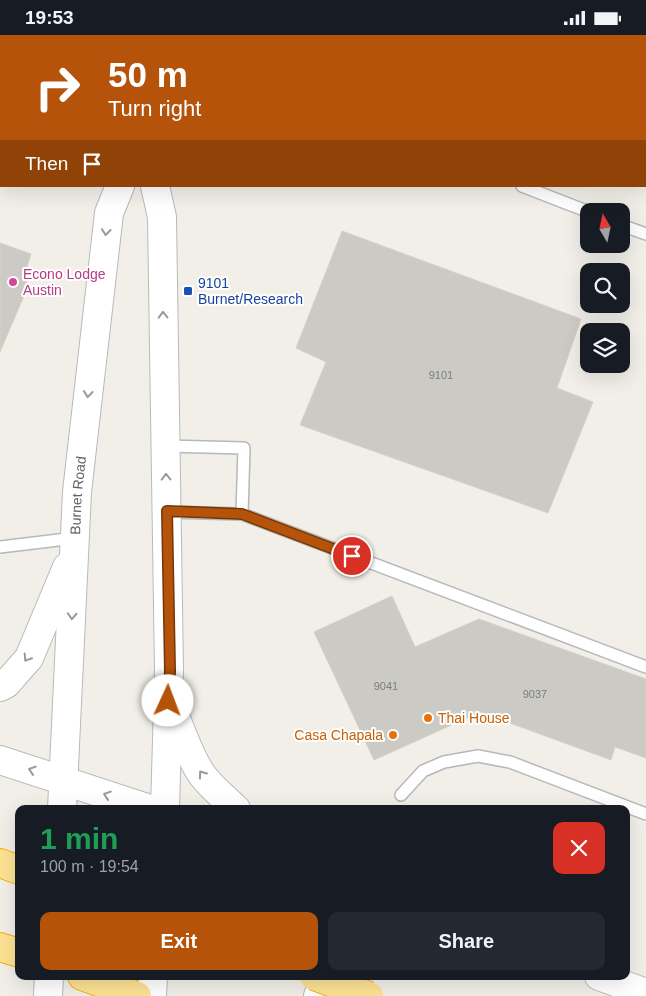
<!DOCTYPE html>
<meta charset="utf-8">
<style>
body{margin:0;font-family:Arial,sans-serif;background:#242831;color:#f1f3f6;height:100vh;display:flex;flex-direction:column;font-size:19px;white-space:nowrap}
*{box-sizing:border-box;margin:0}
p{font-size:16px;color:#9ea1a6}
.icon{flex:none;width:28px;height:28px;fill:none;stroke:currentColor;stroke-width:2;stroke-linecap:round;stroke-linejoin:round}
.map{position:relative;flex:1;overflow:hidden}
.panel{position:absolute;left:15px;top:770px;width:615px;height:175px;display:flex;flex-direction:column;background:#171b24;border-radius:10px;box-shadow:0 5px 20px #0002}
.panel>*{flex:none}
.top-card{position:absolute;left:0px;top:0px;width:646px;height:152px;box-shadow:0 5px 20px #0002;background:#b45309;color:#fff;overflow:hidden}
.needle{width:32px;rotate:351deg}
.controls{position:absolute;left:580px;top:168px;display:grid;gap:10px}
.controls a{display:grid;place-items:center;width:50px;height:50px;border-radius:10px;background:#171b24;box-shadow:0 5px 20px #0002;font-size:25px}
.pin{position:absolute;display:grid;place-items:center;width:42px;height:42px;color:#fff;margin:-21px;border:2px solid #fff;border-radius:50%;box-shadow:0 1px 5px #0007}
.me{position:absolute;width:55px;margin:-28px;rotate:2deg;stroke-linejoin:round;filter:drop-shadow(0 0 4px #0008)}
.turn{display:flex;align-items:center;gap:18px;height:105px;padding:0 25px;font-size:22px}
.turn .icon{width:65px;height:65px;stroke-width:2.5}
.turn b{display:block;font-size:35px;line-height:42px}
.then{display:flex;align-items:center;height:48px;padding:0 25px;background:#0003;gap:10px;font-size:19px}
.round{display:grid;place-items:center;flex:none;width:52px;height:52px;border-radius:10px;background:#242831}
.summary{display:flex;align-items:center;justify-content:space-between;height:85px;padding:0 25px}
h1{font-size:30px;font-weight:600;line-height:38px;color:#1e9e55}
.button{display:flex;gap:10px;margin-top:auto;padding:10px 25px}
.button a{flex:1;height:58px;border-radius:10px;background:#b45309;color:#fff;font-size:20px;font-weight:600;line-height:58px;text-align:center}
.button a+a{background:#242831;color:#f1f3f6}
.status{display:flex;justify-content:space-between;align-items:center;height:35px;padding:0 25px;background:#171b24;direction:ltr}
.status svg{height:14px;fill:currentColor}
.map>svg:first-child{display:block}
.building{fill:#cccac5;stroke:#d6d1c6}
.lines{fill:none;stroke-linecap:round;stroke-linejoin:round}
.lane-casing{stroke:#b5b8bc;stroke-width:14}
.street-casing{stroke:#b5b8bc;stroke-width:26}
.secondary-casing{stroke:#b6babf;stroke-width:30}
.highway-casing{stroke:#f9ab00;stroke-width:30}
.lane{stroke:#fff;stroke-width:11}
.street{stroke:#fff;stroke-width:24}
.secondary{stroke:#fff;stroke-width:28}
.highway{stroke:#fde293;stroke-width:28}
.highway-bridge-casing{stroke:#f9ab00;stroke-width:30;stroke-linecap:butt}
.highway-bridge{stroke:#fde293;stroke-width:28}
.oneway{stroke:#979a9d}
.route-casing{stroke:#753606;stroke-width:12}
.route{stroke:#b45309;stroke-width:9}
.hotel-dot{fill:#d1479c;stroke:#fff;stroke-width:2}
.transit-dot{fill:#1a4fb4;stroke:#fff;stroke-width:2}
.food-dot{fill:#e8710a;stroke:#fff;stroke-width:2}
.labels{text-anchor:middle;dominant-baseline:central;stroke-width:4;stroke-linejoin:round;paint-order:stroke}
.number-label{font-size:11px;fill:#7a7d7f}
.hotel-label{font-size:14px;fill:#b23c85;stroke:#fff;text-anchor:start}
.transit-label{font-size:14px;fill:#164399;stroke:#fff;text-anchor:start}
.street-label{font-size:14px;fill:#5f6368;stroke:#fff}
.food-label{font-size:14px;fill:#c56008;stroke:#fff;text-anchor:start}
</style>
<div class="status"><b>19:53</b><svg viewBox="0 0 49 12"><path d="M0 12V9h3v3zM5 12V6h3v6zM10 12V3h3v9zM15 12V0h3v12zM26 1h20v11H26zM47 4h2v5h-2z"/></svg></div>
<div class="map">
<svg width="646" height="961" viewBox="0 0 646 961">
<rect width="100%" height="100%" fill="#f1efe8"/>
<!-- building -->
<g class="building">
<path d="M342,196L581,284L557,353L593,367L548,478L300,390L326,327L296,313Z"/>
<path d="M0,208L31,219L23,245L29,249L0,317Z"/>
<path d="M392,561L415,612L479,584L646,644V723L615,712L611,725L480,677L374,725L314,597Z"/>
</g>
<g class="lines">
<!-- lane casing -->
<g class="lane-casing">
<g id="lane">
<path d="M390,1V0"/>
<path d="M522,151L589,177"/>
<path d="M621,190L646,199"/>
<path d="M166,411L244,413L242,479"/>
<path d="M167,477L242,479L646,632"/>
<path d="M0,512L75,503"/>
<path d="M401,760L423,736L444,727L478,721L510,727L646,779"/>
</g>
</g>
<!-- street casing -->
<g class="street-casing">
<path id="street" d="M199,1L200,0"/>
</g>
<!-- secondary casing -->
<g class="secondary-casing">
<g id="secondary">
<path d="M148,1V0"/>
<path d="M155,151L162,182L169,636L165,774"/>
<path d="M0,652L6,649L29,623L67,532"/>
<path d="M172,674C181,694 190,724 203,741C212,753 225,763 236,774"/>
<path d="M0,725L150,774"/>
<path id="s1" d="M62,774L77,457L109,178L120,151"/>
<path d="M599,941L646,958"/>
<path d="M48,961L49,941"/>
<path d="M152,961L153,941"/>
<path d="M318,961L324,941"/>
</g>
</g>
<!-- highway casing -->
<g class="highway-casing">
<g id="highway">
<path d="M0,828L19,835"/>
<path d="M0,912L19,918"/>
<path d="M82,941L137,961"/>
</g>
</g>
<!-- lane -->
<use href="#lane" class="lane"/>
<!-- street -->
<use href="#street" class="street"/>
<!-- secondary -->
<use href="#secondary" class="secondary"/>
<!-- highway -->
<use href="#highway" class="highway"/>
<!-- highway-bridge casing -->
<g class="highway-bridge-casing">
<path id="highway-bridge" d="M314,941L369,961"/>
</g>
<!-- highway-bridge -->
<use href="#highway-bridge" class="highway-bridge"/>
</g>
<!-- one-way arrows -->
<defs><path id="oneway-chevron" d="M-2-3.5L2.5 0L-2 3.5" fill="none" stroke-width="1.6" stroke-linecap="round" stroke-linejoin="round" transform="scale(1.25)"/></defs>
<g class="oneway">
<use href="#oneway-chevron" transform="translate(106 197) rotate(96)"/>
<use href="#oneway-chevron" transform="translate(163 280) rotate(-91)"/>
<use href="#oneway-chevron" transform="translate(88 359) rotate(96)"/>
<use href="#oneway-chevron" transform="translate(166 442) rotate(-91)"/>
<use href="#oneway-chevron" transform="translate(72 581) rotate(93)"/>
<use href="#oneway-chevron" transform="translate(27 623) rotate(123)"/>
<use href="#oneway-chevron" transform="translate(32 735) rotate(-162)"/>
<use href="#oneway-chevron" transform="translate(202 739) rotate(-126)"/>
<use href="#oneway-chevron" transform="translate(107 760) rotate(-162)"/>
</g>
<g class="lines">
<!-- route casing -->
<g class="route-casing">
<path id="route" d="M168,666L170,636L167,476L242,479L352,521"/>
</g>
<!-- route -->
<use href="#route" class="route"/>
</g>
<!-- markers -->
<circle class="hotel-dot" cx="13" cy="247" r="5"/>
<rect class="transit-dot" x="183" y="251" width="10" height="10" rx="2.5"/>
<g class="food-dot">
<circle cx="428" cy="683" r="5"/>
<circle cx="393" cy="700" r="5"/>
</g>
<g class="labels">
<!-- number labels -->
<g class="number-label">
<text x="441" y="340">9101</text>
<text x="386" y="651">9041</text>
<text x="535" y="659">9037</text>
</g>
<!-- hotel labels -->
<g class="hotel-label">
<text x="23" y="239">Econo Lodge<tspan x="23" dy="16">Austin</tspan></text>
</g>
<!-- transit labels -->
<g class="transit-label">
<text x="198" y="248">9101<tspan x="198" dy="16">Burnet/Research</tspan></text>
</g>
<!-- street labels -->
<g class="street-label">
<text stroke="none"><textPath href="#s1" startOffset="314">Burnet Road</textPath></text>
</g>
<!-- food labels -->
<g class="food-label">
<text x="438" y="683">Thai House</text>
<text x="383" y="700" text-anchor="end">Casa Chapala</text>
</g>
</g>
</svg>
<div class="controls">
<a><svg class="needle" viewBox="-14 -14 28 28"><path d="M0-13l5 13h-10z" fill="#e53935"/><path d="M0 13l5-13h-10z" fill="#9ea1a6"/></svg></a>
<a><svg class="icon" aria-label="search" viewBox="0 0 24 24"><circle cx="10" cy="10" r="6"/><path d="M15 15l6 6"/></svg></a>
<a><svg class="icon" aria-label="layers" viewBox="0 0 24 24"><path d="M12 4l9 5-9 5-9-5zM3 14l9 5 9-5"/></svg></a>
</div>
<div class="pin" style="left:352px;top:521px;background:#d93025"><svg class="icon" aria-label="arrive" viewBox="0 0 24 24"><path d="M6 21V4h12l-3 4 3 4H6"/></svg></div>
<svg class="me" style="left:168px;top:666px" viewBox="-20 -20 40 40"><circle r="19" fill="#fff"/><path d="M0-13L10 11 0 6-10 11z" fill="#b45309"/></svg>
<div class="top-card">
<div class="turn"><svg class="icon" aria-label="right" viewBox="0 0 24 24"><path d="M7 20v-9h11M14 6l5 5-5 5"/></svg><div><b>50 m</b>Turn right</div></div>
<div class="then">Then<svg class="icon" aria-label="arrive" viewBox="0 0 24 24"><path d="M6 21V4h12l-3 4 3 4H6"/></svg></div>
</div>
<section class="panel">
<div class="summary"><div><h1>1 min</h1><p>100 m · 19:54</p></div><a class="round" style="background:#d93025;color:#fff"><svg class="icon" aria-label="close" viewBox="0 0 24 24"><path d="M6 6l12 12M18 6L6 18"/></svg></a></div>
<div class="button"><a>Exit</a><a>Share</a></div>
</section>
</div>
